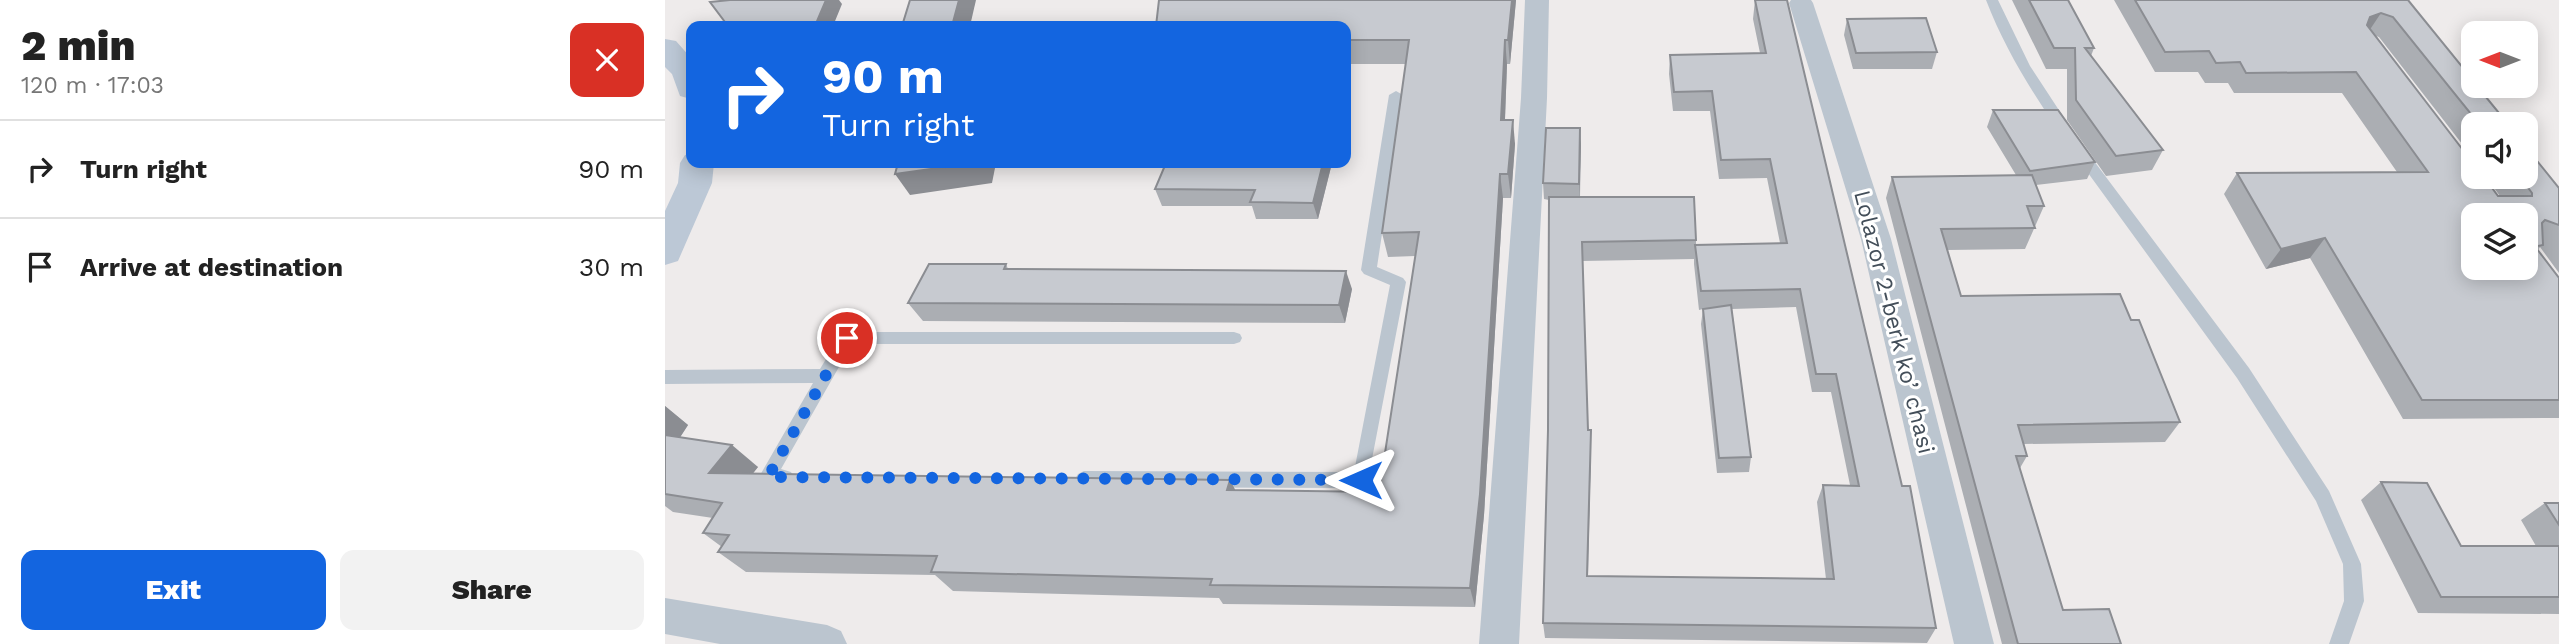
<!DOCTYPE html>
<meta charset="utf-8">
<style>
body{margin:0;font-family:"Work Sans",sans-serif;background:#f2f2f2;color:#222;height:100vh;display:flex;flex-direction:column;font-size:26px;white-space:nowrap}
*{box-sizing:border-box;margin:0}
p{font-size:23px;color:#767676}
.icon{flex:none;width:38px;height:38px;fill:none;stroke:currentColor;stroke-width:2;stroke-linecap:round;stroke-linejoin:round}
.map{position:relative;flex:1;overflow:hidden}
.details{display:flex;flex-direction:column;background:#fff;width:665px}
.details>*{flex:none}
.hud{position:absolute;left:21px;top:21px;width:665px;height:147px;border-radius:14px;box-shadow:0 4px 18px #0003;background:#1365e0;color:#fff;overflow:hidden}
.needle{width:46px;rotate:270deg}
.fabs{position:absolute;left:1796px;top:21px;display:grid;gap:14px}
.fabs a{display:grid;place-items:center;width:77px;height:77px;border-radius:14px;background:#fff;box-shadow:0 4px 18px #0003;font-size:35px}
.pin{position:absolute;display:grid;place-items:center;width:60px;height:60px;color:#fff;margin:-30px;border:4px solid #fff;border-radius:50%;box-shadow:0 2px 7px #0007}
.me{position:absolute;width:77px;margin:-38px;rotate:270deg;stroke-linejoin:round;filter:drop-shadow(0 0 5px #0008)}
.turn{display:flex;align-items:center;gap:24px;height:147px;padding:0 21px;font-size:32px}
.turn .icon{width:91px;height:91px;stroke-width:2.5}
.turn b{display:block;font-size:49px;line-height:60px}
.round{display:grid;place-items:center;flex:none;width:74px;height:74px;border-radius:14px;background:#f2f2f2}
.headline{display:flex;align-items:center;justify-content:space-between;height:119px;padding:0 21px}
h1{font-size:42px;font-weight:800;line-height:52px}
.action{display:flex;gap:14px;margin-top:auto;padding:14px 21px}
.action a{flex:1;height:80px;border-radius:14px;background:#1365e0;color:#fff;font-size:28px;font-weight:800;line-height:80px;text-align:center}
.action a+a{background:#f2f2f2;color:#222}
ul{padding:0;list-style:none}
li{display:flex;align-items:center;gap:21px;height:98px;padding:0 21px;border-top:2px solid #e0e0e0}
li div{flex:1}
li b{display:block;font-size:26px}
li em{font-style:normal}
main{display:flex;flex:1;min-height:0}
.map>svg:first-child{display:block}
.lines{fill:none;stroke-linecap:round;stroke-linejoin:round}
.service{fill:#bbc5cf;fill-rule:evenodd}
.minor{fill:#bbc5cf;fill-rule:evenodd}
.secondary{fill:#bcc8d6;fill-rule:evenodd}
.wall{fill:#abaeb3;fill-rule:evenodd}
.shaded-wall{fill:#8b8d92}
.building{fill:#c7cad0;stroke:#8b8d92;stroke-width:2;fill-rule:evenodd}
.route{stroke:#1365e0;stroke-width:12;stroke-dasharray:0 21.6}
.labels{text-anchor:middle;dominant-baseline:central;stroke-width:6;stroke-linejoin:round;paint-order:stroke}
.street-label{font-size:23px;fill:#434e59;stroke:#fff}
</style>
<main>
<section class="details">
<div class="headline"><div><h1>2 min</h1><p>120 m · 17:03</p></div><a class="round" style="background:#d93025;color:#fff"><svg class="icon" aria-label="close" viewBox="0 0 24 24"><path d="M6 6l12 12M18 6L6 18"/></svg></a></div>
<ul>
<li><svg class="icon" aria-label="right" viewBox="0 0 24 24"><path d="M7 20v-9h11M14 6l5 5-5 5"/></svg><div><b>Turn right</b></div><em>90 m</em></li>
<li><svg class="icon" aria-label="arrive" viewBox="0 0 24 24"><path d="M6 21V4h12l-3 4 3 4H6"/></svg><div><b>Arrive at destination</b></div><em>30 m</em></li>
</ul>
<div class="action"><a>Exit</a><a>Share</a></div>
</section>
<div class="map">
<svg width="1894" height="644" viewBox="0 0 1894 644">
<rect width="100%" height="100%" fill="#eeebeb"/>
<g class="lines">
<!-- service -->
<g class="service">
<path d="M1321,0H1333L1365,66L1405,127L1403,130H1393C1365,89 1339,47 1321,0Z"/>
<path d="M731,91L738,95L712,267L738,278L741,282L702,485L696,488L419,487L413,484L410,479L413,474L419,471L689,472L725,285L699,274L696,270L724,95Z"/>
<path d="M1415,147L1420,149L1584,368L1664,491L1696,564L1699,601L1684,644H1664L1679,601L1678,564L1651,501L1572,378L1410,155L1408,152Z"/>
<path d="M182,332H569L575,334L577,338L575,342L569,344H187L116,469L126,472L129,477L126,482C117,486 106,486 97,482L94,477L148,383L0,384V370L155,369L176,334Z"/>
</g>
<!-- minor -->
<g class="minor">
<path d="M860,0H884L882,98L854,644H814L856,98Z"/>
<path d="M1126,0H1146L1148,3L1226,239L1329,644H1289L1196,239L1124,3Z"/>
<path d="M0,598L162,625L176,631L182,644H55L0,634Z"/>
</g>
<!-- secondary -->
<g class="secondary">
<path d="M0,39L11,41L26,58V99L15,96L7,74L0,67Z"/>
<path d="M26,153V163H49L47,183L13,261L0,265V211L13,183L15,163L20,155Z"/>
</g>
</g>
<!-- wall -->
<g class="wall">
<path d="M851,0L845,64H842L840,120L850,144L846,198H838L819,515L810,607L558,604L554,598L288,591L270,575L81,572L53,552L57,547L38,533L48,518L8,512L0,506V406L23,425L15,437L93,467L87,474L565,480L570,490L714,492L750,256L723,257L717,233L741,64H681V26Z"/>
<path d="M1090,0L1271,628L1262,643L880,638L878,623L883,430L884,200L879,199L878,183L916,144L915,197L1031,240V245L1115,243L1102,178L1054,179L1045,111H1008L1004,74L1005,55L1095,53L1088,19ZM1029,259V264L1034,310L1038,309L1036,324L1052,473L1084,472L1086,457L1067,309L1131,307L1147,392H1166L1185,485H1158L1152,502L1161,579L923,576L926,448L923,430L917,261Z"/>
<path d="M1347,0H1403L1429,48L1426,56L1498,150L1487,170L1441,176L1402,120V69H1381Z"/>
<path d="M1449,0H1743L1843,124H1808V158L1714,37L1711,36L1833,196H1835L1821,177H1860L1894,188V273L1875,247L1873,250L1894,278V418L1738,419L1645,258L1601,269L1559,194L1572,173L1732,172L1677,93H1569L1563,83H1540L1533,72H1490Z"/>
<path d="M1182,19L1272,52L1267,69H1188L1179,35Z"/>
<path d="M1328,110L1430,162L1422,179L1371,185L1379,206L1360,249L1282,250L1296,296L1466,320L1515,422L1500,442L1359,444L1362,456L1355,468L1398,610L1456,644H1337L1221,198L1227,177L1351,175L1322,127Z"/>
<path d="M501,163H667L653,219H591L587,206H497L490,189Z"/>
<path d="M341,264L343,269L687,289L680,323L258,321L243,303Z"/>
<path d="M1716,482L1796,546H1871L1856,520L1880,503H1894V614L1753,613L1696,500Z"/>
</g>
<!-- shaded-wall -->
<g class="shaded-wall">
<path d="M161,0H174L177,4L168,26H150Z"/>
<path d="M294,0H311L305,26H287Z"/>
<path d="M847,0H851L845,64L843,40Z"/>
<path d="M1716,13L1702,34L1692,38L1705,17Z"/>
<path d="M840,40L842,64L839,144L836,120Z"/>
<path d="M848,120L850,144L846,198L843,174Z"/>
<path d="M915,128L916,144L914,201V184Z"/>
<path d="M309,163H331L327,183L245,195L230,174Z"/>
<path d="M658,163H667L653,219L648,203Z"/>
<path d="M835,174L838,198L819,515L810,607L805,588Z"/>
<path d="M1660,238L1645,258L1601,269L1616,249Z"/>
<path d="M681,271L687,289L680,323L674,305Z"/>
<path d="M0,406L23,425L5,453L0,449Z"/>
<path d="M926,430V448L922,591V576Z"/>
<path d="M67,445L93,467L71,495L44,473Z"/>
<path d="M565,480L576,501L562,490Z"/>
</g>
<!-- building -->
<g class="building">
<path d="M65,0H161L150,26H63L45,2Z"/>
<path d="M245,0H294L287,26H237Z"/>
<path d="M494,0H847L843,40H840L836,120H848L843,174H835L815,494L805,588L545,585L547,579L266,572L272,556L53,552L64,535L38,533L57,503L0,494V435L67,445L44,473L565,480L562,490L714,492L754,232L717,233L744,40H681V26H491Z"/>
<path d="M1090,0H1122L1237,486H1245L1271,628L878,623L883,430L884,197H1029L1031,240L917,242L923,430H926L922,576L1169,579L1158,485L1194,486L1171,374H1151L1135,289L1036,291L1030,245L1122,243L1105,159L1056,160L1047,91L1009,92L1005,55L1101,53Z"/>
<path d="M1364,0H1403L1429,48H1420L1498,150L1451,156L1411,100L1410,48H1389Z"/>
<path d="M1470,0H1743L1808,80V86H1812L1843,124H1814L1728,17L1716,13L1705,17L1702,25L1808,163V177H1819L1833,196H1867V193L1855,177H1860V146L1894,188V225L1880,220L1877,223L1878,245L1872,246V249L1894,278V400H1757L1660,238L1616,249L1572,173L1763,172L1691,72L1581,73L1575,62L1551,63L1544,51L1500,52ZM1808,215H1860V268H1808Z"/>
<path d="M1261,18L1272,52L1191,53L1182,19Z"/>
<path d="M1328,110H1393L1430,162L1365,171Z"/>
<path d="M881,128H915L914,184L878,183Z"/>
<path d="M233,163H309L230,174Z"/>
<path d="M501,163H658L648,203L585,202L590,190L490,189Z"/>
<path d="M1367,175L1379,206H1362L1370,228L1276,229L1296,296L1455,294L1466,320H1474L1515,422L1353,425L1362,456H1351L1398,610L1444,609L1456,644H1353L1227,177Z"/>
<path d="M264,264H341L339,269L681,271L674,305L243,303Z"/>
<path d="M1066,305L1086,457L1054,458L1038,309Z"/>
<path d="M1716,482L1762,483L1796,546H1894V597H1776Z"/>
<path d="M1880,503H1894V525Z"/>
</g>
<g class="lines">
<!-- route -->
<path class="route" d="M182,338L103,477L696,480"/>
</g>
<g class="labels">
<!-- street labels -->
<g class="street-label">
<text transform="translate(1229 322) rotate(76)">Lolazor 2-berk koʼchasi</text>
</g>
</g>
</svg>
<div class="fabs">
<a><svg class="needle" viewBox="-14 -14 28 28"><path d="M0-13l5 13h-10z" fill="#e53935"/><path d="M0 13l5-13h-10z" fill="#767676"/></svg></a>
<a><svg class="icon" aria-label="sound" viewBox="0 0 24 24"><path d="M4 9h4l5-4v14l-5-4H4zM17 9q2 3 0 6"/></svg></a>
<a><svg class="icon" aria-label="layers" viewBox="0 0 24 24"><path d="M12 4l9 5-9 5-9-5zM3 14l9 5 9-5"/></svg></a>
</div>
<div class="pin" style="left:182px;top:338px;background:#d93025"><svg class="icon" aria-label="arrive" viewBox="0 0 24 24"><path d="M6 21V4h12l-3 4 3 4H6"/></svg></div>
<svg class="me" style="left:696px;top:480px" viewBox="-20 -20 40 40"><path d="M0-17L14 15 0 8-14 15z" fill="#1365e0" stroke="#fff" stroke-width="4"/></svg>
<div class="hud">
<div class="turn"><svg class="icon" aria-label="right" viewBox="0 0 24 24"><path d="M7 20v-9h11M14 6l5 5-5 5"/></svg><div><b>90 m</b>Turn right</div></div>
</div>
</div>
</main>
